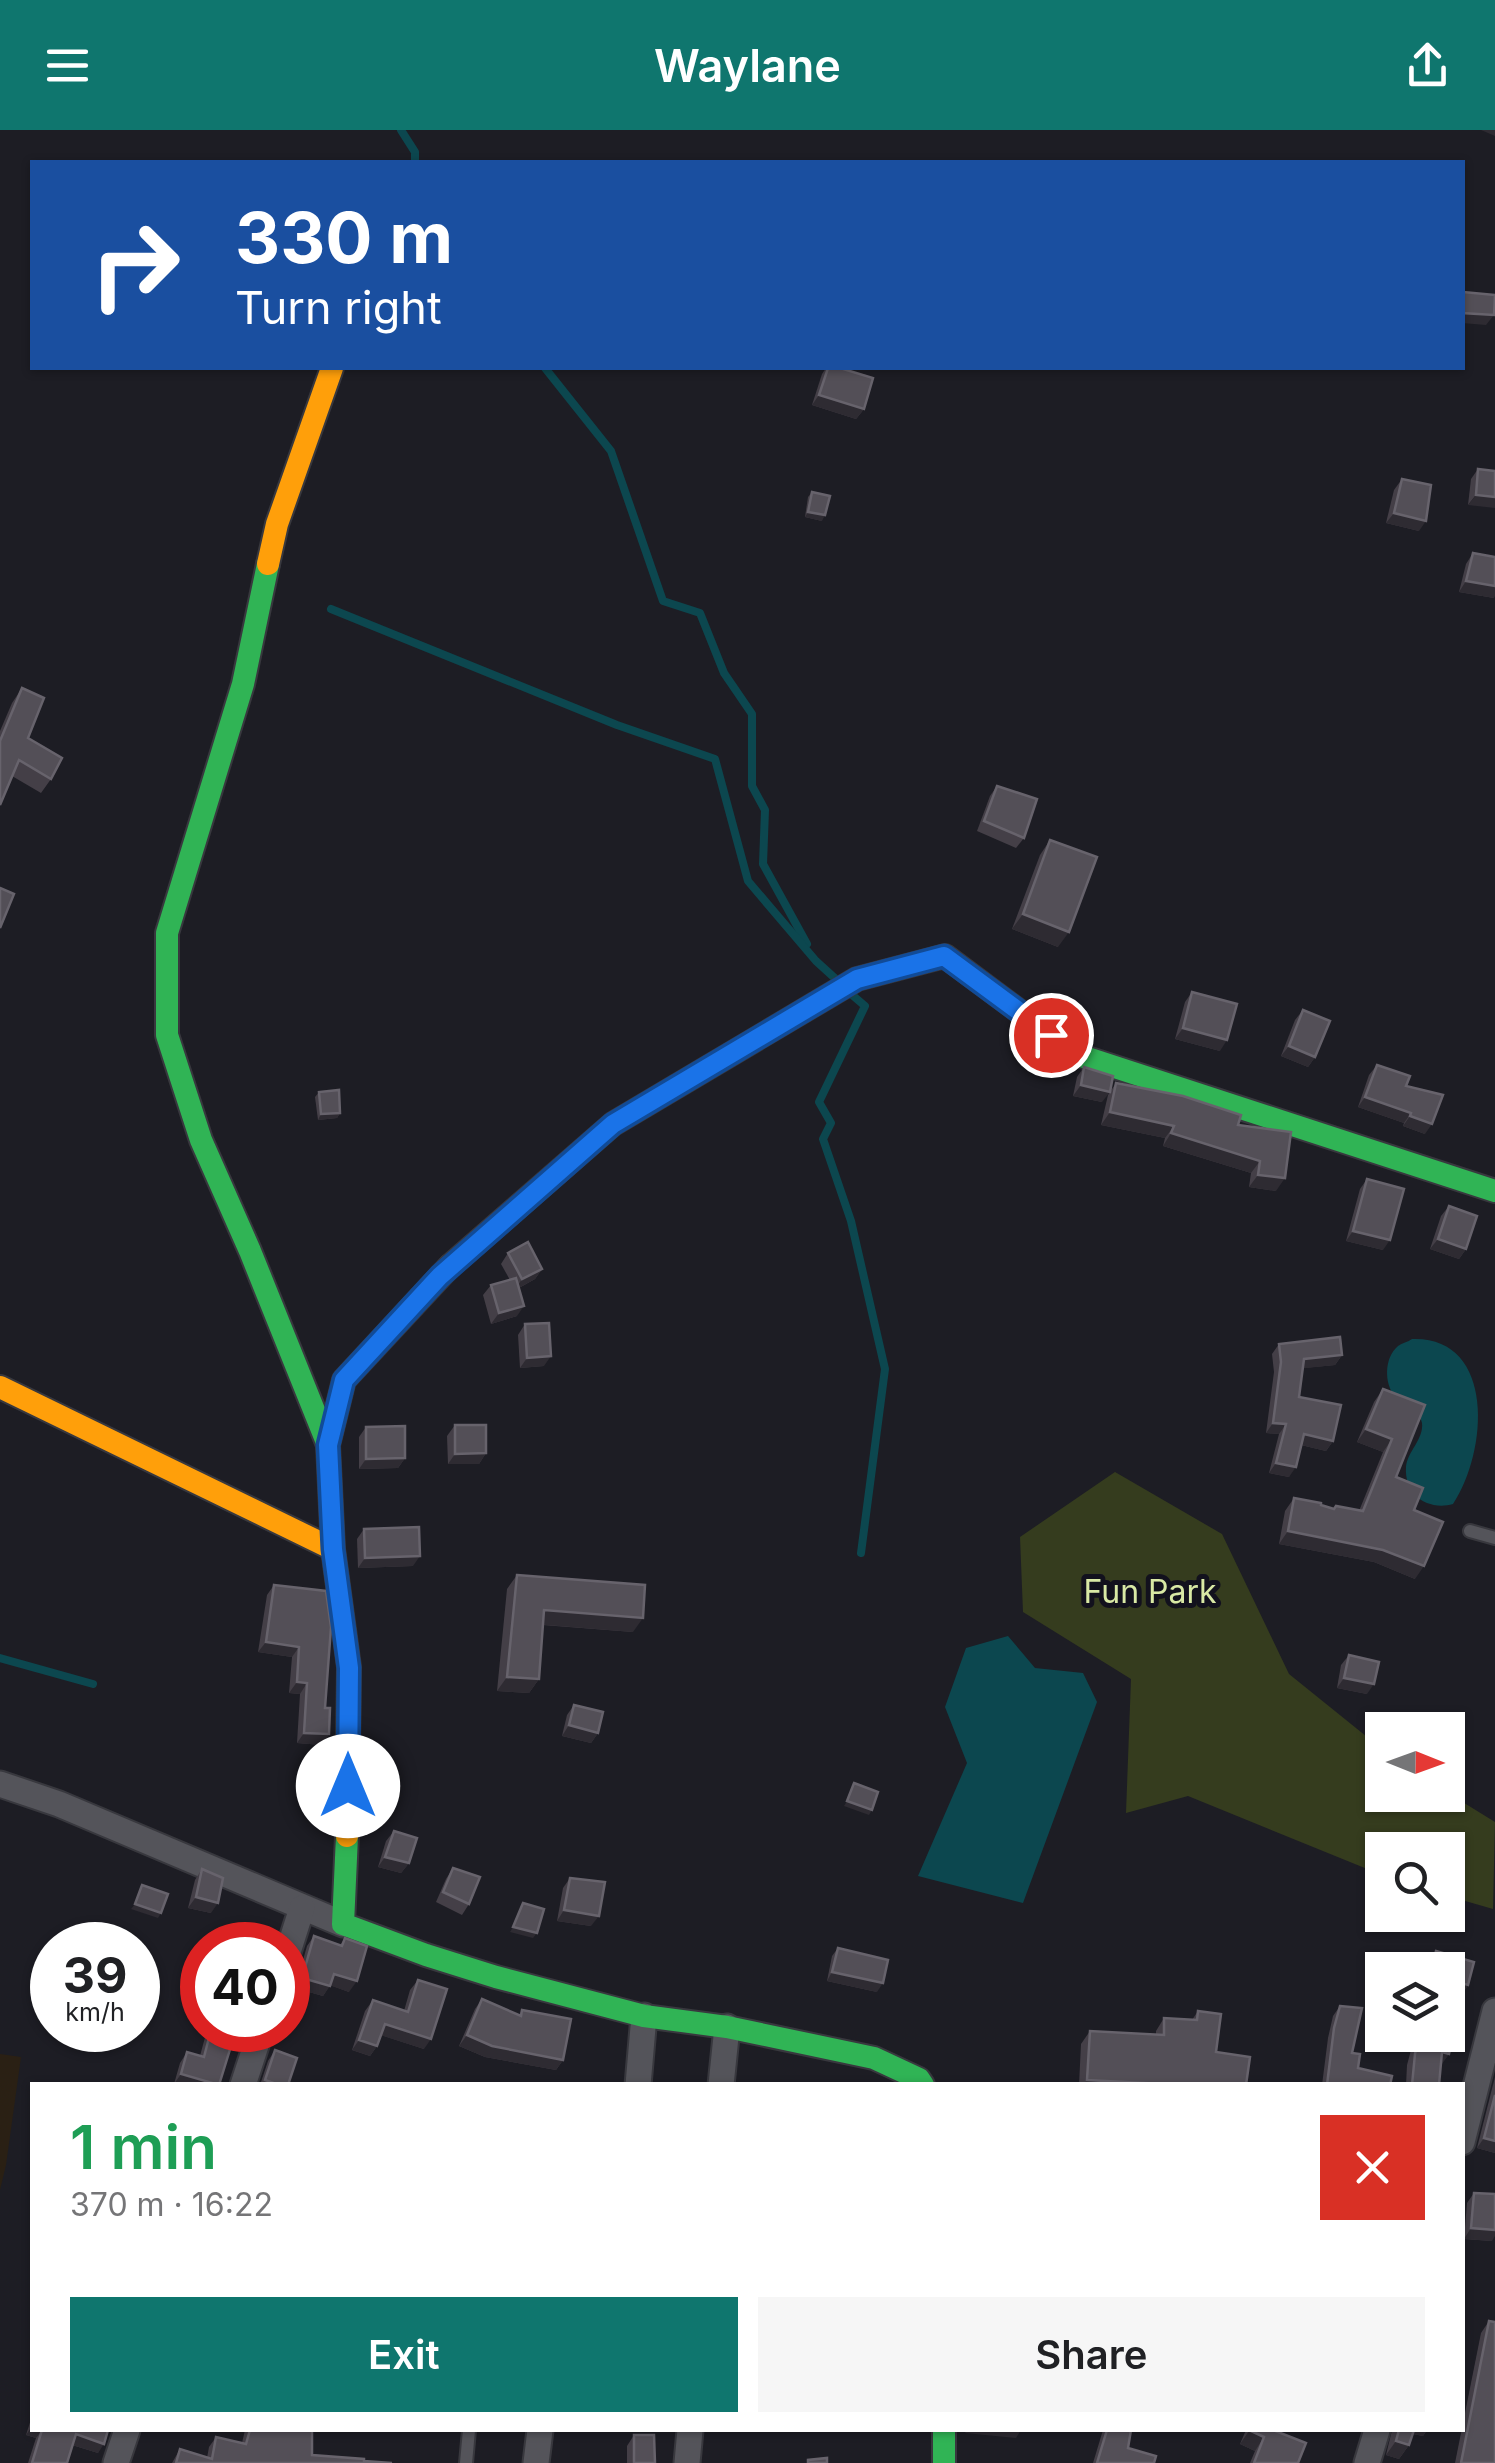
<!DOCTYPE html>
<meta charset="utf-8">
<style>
body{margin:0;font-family:Inter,sans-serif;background:#f6f6f6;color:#202124;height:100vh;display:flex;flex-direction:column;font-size:38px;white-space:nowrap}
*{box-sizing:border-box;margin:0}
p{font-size:32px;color:#757577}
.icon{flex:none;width:55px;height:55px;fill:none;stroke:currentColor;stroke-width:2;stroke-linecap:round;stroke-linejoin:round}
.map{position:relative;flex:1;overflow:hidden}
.details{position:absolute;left:30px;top:1952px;width:1435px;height:350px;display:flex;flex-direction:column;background:#fff;border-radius:0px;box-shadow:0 2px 8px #0004}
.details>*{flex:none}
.banner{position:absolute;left:30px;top:30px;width:1435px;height:210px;border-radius:0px;box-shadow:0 2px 8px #0004;background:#1a4fa0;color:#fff;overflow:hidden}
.needle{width:65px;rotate:91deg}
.controls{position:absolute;left:1365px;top:1582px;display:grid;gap:20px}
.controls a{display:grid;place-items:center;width:100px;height:100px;border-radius:0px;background:#fff;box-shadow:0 2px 8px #0004;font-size:50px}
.speed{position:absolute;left:30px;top:1792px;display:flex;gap:20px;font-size:50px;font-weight:700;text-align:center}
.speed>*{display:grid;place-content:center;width:130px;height:130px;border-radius:50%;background:#fff;box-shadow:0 2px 8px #0004;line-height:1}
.speed small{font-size:25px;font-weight:400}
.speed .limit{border:15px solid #d22;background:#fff;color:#111}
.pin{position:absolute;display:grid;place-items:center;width:85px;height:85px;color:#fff;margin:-42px;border:5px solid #fff;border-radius:50%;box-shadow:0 2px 10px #0007}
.me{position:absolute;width:110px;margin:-55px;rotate:0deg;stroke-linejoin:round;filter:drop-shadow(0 0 8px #0008)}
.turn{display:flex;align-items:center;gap:35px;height:210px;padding:0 40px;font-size:45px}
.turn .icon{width:130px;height:130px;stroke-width:2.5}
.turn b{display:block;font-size:70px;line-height:85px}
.round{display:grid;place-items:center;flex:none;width:105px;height:105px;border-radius:0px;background:#f6f6f6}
.head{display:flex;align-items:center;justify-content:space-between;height:170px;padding:0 40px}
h1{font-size:60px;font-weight:600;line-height:75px;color:#1e9e55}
.action{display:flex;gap:20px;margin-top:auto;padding:20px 40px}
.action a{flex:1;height:115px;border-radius:0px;background:#0f766e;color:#fff;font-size:40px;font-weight:600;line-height:115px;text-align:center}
.action a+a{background:#f6f6f6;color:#202124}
header{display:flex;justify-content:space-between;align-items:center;height:130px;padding:0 40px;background:#0f766e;color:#fff;font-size:45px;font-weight:600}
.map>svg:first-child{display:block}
.education{fill:#2a2014}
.green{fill:#353c1e}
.water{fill:#0c474f}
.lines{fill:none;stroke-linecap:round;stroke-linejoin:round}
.stream{stroke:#0c474f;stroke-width:8}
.lane-casing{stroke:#38383e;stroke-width:16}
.street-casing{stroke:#38383e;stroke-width:29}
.fast-casing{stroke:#38383e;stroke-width:26}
.slow-casing{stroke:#38383e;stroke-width:26}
.lane{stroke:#54545a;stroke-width:12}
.street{stroke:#54545a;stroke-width:25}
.fast{stroke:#30b455;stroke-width:22}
.slow{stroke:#ff9f0a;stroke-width:22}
.wall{fill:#443f47}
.shaded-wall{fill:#2e2b32}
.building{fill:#534f57;stroke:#67636c;stroke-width:2.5}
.route-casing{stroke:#114b97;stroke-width:25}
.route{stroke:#1a73e8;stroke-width:18}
.labels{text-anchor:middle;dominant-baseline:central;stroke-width:10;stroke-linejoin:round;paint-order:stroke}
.park-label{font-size:32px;fill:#d9e9a5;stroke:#12111d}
</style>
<header><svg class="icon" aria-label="menu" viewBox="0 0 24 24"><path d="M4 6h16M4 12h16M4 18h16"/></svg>Waylane<svg class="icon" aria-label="share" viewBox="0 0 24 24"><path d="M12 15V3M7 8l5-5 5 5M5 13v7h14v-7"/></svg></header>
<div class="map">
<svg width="1495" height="2333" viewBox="0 0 1495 2333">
<rect width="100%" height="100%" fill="#1d1d24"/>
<!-- education -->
<path class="education" d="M0,1924L21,1927L6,2035L0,2060Z"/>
<!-- green -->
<path class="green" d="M1115,1342L1222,1404L1289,1544L1382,1619V1665H1448V1663L1495,1692L1493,1779L1448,1766V1720H1382V1745L1188,1666L1126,1683L1131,1549L1023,1482L1020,1407Z"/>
<!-- water -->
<g class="water">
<path d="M1412,1209C1495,1206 1489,1320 1453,1374C1428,1381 1404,1365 1406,1337C1407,1322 1424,1309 1422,1293C1420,1280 1402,1277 1395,1267C1384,1253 1384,1228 1398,1216C1402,1213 1408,1212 1412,1209Z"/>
<path d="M1008,1506L1035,1538L1083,1543L1097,1572L1023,1773L918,1746L967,1633L945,1577L966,1518Z"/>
</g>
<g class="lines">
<!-- stream -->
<g class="stream">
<path d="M401,0L415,22V32"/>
<path d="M545,238L611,321L663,471L700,483L724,543L752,584V656L765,680L763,734L807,814"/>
<path d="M331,479L617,595L715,629L748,751L816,831L838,851"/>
<path d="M851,864L865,876L819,972L831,993L823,1009L851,1091L885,1239L861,1423"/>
<path d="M0,1528L93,1554"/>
</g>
<!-- lane casing -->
<g class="lane-casing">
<g id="lane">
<path d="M1470,1401L1495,1408"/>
<path d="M466,2333L469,2300"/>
</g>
</g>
<!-- street casing -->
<g class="street-casing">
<g id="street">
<path d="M0,1654L59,1674L343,1794"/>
<path d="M288,1822L302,1778"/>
<path d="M243,1955L261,1900"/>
<path d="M638,1955L644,1886"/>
<path d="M721,1955L727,1897"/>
<path d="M1462,2012L1495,1881"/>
<path d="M116,2333L127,2300"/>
<path d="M536,2333L540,2300"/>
<path d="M687,2333L690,2300"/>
<path d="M1367,2333L1377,2300"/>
</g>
</g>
<!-- fast casing -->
<g class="fast-casing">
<g id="fast">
<path d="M268,434L243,554L167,803V905L201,1010L250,1121L328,1315"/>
<path d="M450,1136L613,994L857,849L945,826L1078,925L1495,1061"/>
<path d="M347,1706L343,1794L426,1825L496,1847L644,1886L727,1897L874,1928L919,1949L923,1955"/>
<path d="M944,2300V2333"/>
</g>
</g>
<!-- slow casing -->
<g class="slow-casing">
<g id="slow">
<path d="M268,434L277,394L332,238"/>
<path d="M0,1257L333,1419"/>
<path d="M347,1706L349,1537L333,1419L328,1315L344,1250L450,1136"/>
</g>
</g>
<!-- lane -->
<use href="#lane" class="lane"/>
<!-- street -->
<use href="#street" class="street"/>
<!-- fast -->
<use href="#fast" class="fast"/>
<!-- slow -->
<use href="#slow" class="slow"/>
</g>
<!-- wall -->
<g class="wall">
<path d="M826,238H840L864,279L856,289L812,275L822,244Z"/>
<path d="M1478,339L1495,341L1468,375L1471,349Z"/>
<path d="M1402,349L1419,401L1386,393L1394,360Z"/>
<path d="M812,362L822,391L805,387L808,367Z"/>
<path d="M1473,423L1495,427L1494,468L1459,462L1466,434Z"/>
<path d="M22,558L28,608L51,649L41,663L12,646L0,675V601L12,573Z"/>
<path d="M997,656L1024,708L1016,718L977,701L990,666Z"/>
<path d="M1050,710L1058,817L1012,799L1040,725Z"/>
<path d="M1192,862L1220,921L1175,909L1185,872Z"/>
<path d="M1303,880L1315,927L1308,937L1281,926L1295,890Z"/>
<path d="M1377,935L1425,1004L1403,996L1404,993L1358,977L1369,945Z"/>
<path d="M1084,937L1102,972L1073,966L1077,947Z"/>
<path d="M1116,953L1238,995L1276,1061L1249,1057L1251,1043L1163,1016L1165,1008L1101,995L1108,965Z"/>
<path d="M319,962L340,983L337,988L318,990L315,967Z"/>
<path d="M1367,1049L1383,1120L1346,1111L1360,1059Z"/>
<path d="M1449,1076L1466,1119L1459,1129L1430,1119L1441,1086Z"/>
<path d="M508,1123L542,1139L535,1149L519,1158L517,1186L491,1194L483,1165L491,1155L510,1150L501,1134Z"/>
<path d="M525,1194L544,1236L520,1238L518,1205Z"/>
<path d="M1279,1214L1342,1225L1335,1235L1303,1238L1299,1267L1333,1311L1326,1321L1301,1315L1289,1347L1269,1343L1279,1304L1266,1303L1274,1242L1272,1224Z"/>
<path d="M1383,1259L1396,1347L1414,1380L1415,1449L1374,1432L1279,1414L1285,1381L1294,1368L1334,1379L1359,1381L1383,1322L1357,1312L1374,1272Z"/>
<path d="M455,1295L486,1323L479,1334H448L447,1306Z"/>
<path d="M366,1297L405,1328L398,1338L359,1339V1307Z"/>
<path d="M364,1399L413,1436L358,1438L357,1409Z"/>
<path d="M517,1445L633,1502L543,1495L539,1549L529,1563L497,1561L507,1459Z"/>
<path d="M274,1455L325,1578L329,1604L322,1615L297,1613L300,1564L289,1563L292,1527L258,1522L267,1465Z"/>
<path d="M1349,1525L1367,1564L1337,1558L1341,1535Z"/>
<path d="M574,1575L598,1603L591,1613L562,1606L567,1585Z"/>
<path d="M394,1701L409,1733L401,1743L378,1737L386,1711Z"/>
<path d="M453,1738L469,1774L462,1785L436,1772L446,1749Z"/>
<path d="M202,1739L211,1783L188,1778L195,1750Z"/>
<path d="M570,1748L591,1796L557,1791L563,1758Z"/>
<path d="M314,1806L340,1815L345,1808L349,1862L330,1855L323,1866L295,1858L307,1816Z"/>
<path d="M838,1818L877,1862L827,1851L832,1826Z"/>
<path d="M1436,1821L1474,1832L1468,1855L1461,1866L1448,1862V1840H1427L1429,1832Z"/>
<path d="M202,1837V1871L190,1867L199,1842Z"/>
<path d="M418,1850L424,1919L381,1905L377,1916L370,1926L352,1920L365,1881L373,1870L404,1881L410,1860Z"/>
<path d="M482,1869L519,1885L522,1880L563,1930L556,1940L485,1927L459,1916L475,1879Z"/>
<path d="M1340,1876L1352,1923L1358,1938L1390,1955H1322L1328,1908L1333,1886Z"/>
<path d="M1198,1881L1216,1922L1246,1955H1079L1081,1914L1090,1901L1156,1905V1901L1164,1888L1192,1890Z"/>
<path d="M207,1900H236L219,1955L174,1954L180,1933L187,1922L200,1926Z"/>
<path d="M1415,1905H1448L1449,1924L1441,1934L1439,1955H1406L1407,1935Z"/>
<path d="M275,1920L288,1955H260L268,1931Z"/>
<path d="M1495,1947V2023L1477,2018Z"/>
<path d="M1474,2063L1492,2111L1464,2109L1467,2073Z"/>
<path d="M1489,2191L1495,2333H1455L1481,2203Z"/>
<path d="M32,2286V2300H108L98,2323L72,2315L67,2333H28L36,2308L26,2305Z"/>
<path d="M245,2300H312V2325L364,2331L392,2333H172L180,2319L207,2328L209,2317L216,2307L242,2313Z"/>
<path d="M1103,2300H1131L1128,2318L1154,2333H1093Z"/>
<path d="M1246,2300H1273L1298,2333H1250L1255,2321L1240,2314Z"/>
<path d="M1392,2300H1427L1423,2306L1413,2304L1409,2315L1399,2329L1386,2325Z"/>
<path d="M634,2305L655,2333H627V2316Z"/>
</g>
<!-- shaded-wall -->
<g class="shaded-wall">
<path d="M1481,0H1495V6Z"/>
<path d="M1462,183L1494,185L1486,195L1462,193Z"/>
<path d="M819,265L864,279L856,289L812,275Z"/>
<path d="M1476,365L1495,367V378L1468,375Z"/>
<path d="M808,382L825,385L822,391L805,387Z"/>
<path d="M1394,383L1426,391L1419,401L1386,393Z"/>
<path d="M1466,451L1495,456V466L1494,468L1459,462Z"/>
<path d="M1023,784L1069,802L1058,817L1012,799Z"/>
<path d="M1183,898L1227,910L1220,921L1175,909Z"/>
<path d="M1289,916L1315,927L1308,937L1281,926Z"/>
<path d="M1081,955L1110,962L1102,972L1073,966Z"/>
<path d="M1365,967L1411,983L1404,993L1358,977Z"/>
<path d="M1110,982L1174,996L1165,1008L1101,995Z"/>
<path d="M340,983L337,988L318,990L321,984Z"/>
<path d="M1410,986L1432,994L1425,1004L1403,996Z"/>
<path d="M1171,1003L1260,1031L1251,1043L1163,1016Z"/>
<path d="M1258,1045L1285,1048L1276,1061L1249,1057Z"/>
<path d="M1353,1101L1390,1110L1383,1120L1346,1111Z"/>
<path d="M1438,1109L1466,1119L1459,1129L1430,1119Z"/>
<path d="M542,1139L535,1149L515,1160L522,1149Z"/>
<path d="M524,1176L517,1186L491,1194L499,1183Z"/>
<path d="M1342,1225L1335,1235L1297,1239L1304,1229Z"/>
<path d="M551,1226L544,1236L520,1238L527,1228Z"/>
<path d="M1273,1293L1286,1294L1279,1304L1266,1303Z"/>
<path d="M1366,1299L1392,1309L1383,1322L1357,1312Z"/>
<path d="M1304,1304L1333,1311L1326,1321L1297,1314Z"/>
<path d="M486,1323L479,1334H448L455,1324Z"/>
<path d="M405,1328L398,1338L359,1339L366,1329Z"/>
<path d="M1276,1333L1296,1337L1289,1347L1269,1343Z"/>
<path d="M1288,1401L1383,1420L1424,1436L1415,1449L1374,1432L1279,1414Z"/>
<path d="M420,1426L413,1436L358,1438L365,1428Z"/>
<path d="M544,1480L643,1488L633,1502L534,1494Z"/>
<path d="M266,1512L299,1517L292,1527L258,1522Z"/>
<path d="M507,1547L539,1549L529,1563L497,1561Z"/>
<path d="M1344,1548L1374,1554L1367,1564L1337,1558Z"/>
<path d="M297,1552L307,1553L300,1564L289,1563Z"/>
<path d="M569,1595L598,1603L591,1613L562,1606Z"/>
<path d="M304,1603L329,1604L322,1615L297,1613Z"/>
<path d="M847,1671L872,1680L869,1685L844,1676Z"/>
<path d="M385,1727L409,1733L401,1743L378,1737Z"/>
<path d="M196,1767L218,1773L211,1783L188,1778Z"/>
<path d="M135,1774L161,1783L158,1788L131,1779Z"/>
<path d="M564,1780L599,1786L591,1796L557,1791Z"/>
<path d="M513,1797L537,1803L533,1808L510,1802Z"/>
<path d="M832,1842L883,1853L877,1862L827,1851Z"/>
<path d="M334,1844L357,1851L349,1862L326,1854Z"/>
<path d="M302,1848L330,1856L323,1866L295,1858Z"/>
<path d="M1448,1849L1468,1855L1461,1866L1448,1862Z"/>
<path d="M198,1857L202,1858V1871L190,1867Z"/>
<path d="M385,1894L431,1909L424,1919L377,1904Z"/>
<path d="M467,1905L563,1930L556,1940L485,1927L459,1916Z"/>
<path d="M359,1910L377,1916L370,1926L352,1920Z"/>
<path d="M1442,1922L1449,1924L1442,1934L1435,1932Z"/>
<path d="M181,1944L219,1955L174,1954Z"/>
<path d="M1087,1950L1183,1955H1083Z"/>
<path d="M1484,2008L1495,2011V2023L1477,2018Z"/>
<path d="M1471,2098L1495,2100V2106L1492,2111L1464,2109Z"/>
<path d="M32,2296V2300H42L36,2308L26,2305Z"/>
<path d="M967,2300H1021L1016,2308L965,2303Z"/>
<path d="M1410,2300H1427L1423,2306L1408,2303Z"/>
<path d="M1249,2301L1264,2307L1255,2321L1240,2314Z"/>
<path d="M76,2304L104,2314L98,2323L69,2314Z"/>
<path d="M1396,2311L1409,2315L1399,2329L1386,2325Z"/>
</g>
<!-- building -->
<g class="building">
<path d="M1463,162L1495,165L1494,185L1462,183Z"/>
<path d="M828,238H840L873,248L864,279L819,265Z"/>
<path d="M1478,339L1495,341V367L1476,365Z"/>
<path d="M1402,349L1431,355L1426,391L1394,383Z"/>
<path d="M812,362L830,366L825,385L808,382Z"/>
<path d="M1473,423L1495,427V456L1466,451Z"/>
<path d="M22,558L44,568L28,608L62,628L51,649L19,630L0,675V611Z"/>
<path d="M997,656L1037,669L1024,708L984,691Z"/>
<path d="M1050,710L1097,727L1069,802L1023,784Z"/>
<path d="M0,758L14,764L0,798Z"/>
<path d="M1192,862L1237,874L1227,910L1183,898Z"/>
<path d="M1303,880L1330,891L1315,927L1289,916Z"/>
<path d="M1377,935L1410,946L1406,956L1443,965L1432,994L1410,986L1411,983L1365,967Z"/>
<path d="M1084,937L1113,946L1110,962L1081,955Z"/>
<path d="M1116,953L1183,966L1241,985L1238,995L1291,1002L1285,1048L1258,1045L1260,1031L1171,1003L1174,996L1110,982Z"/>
<path d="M339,960L340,983L321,984L319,962Z"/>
<path d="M1367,1049L1404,1059L1390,1110L1353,1101Z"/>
<path d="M1449,1076L1477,1086L1466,1119L1438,1109Z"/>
<path d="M528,1112L542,1139L522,1149L508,1123Z"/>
<path d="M516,1148L524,1176L499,1183L491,1155Z"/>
<path d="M549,1193L551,1226L527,1228L525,1194Z"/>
<path d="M1340,1207L1342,1225L1304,1229L1299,1267L1341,1275L1333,1311L1304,1304L1296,1337L1276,1333L1286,1294L1273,1293L1281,1232L1279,1214Z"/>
<path d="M1383,1259L1425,1275L1396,1347L1423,1358L1414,1380L1443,1392L1424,1436L1383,1420L1288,1401L1294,1368L1321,1373V1375L1334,1379L1336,1376L1363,1381L1392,1309L1366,1299Z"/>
<path d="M455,1295H486V1323L455,1324Z"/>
<path d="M405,1296V1328L366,1329V1297Z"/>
<path d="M419,1397L420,1426L365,1428L364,1399Z"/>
<path d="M517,1445L645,1455L643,1488L544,1480L539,1549L507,1547Z"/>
<path d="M274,1455L326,1461L331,1497L325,1578H330L329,1604L304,1603L307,1553L297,1552L299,1517L266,1512Z"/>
<path d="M1349,1525L1379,1532L1374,1554L1344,1548Z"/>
<path d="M574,1575L603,1582L598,1603L569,1595Z"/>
<path d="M854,1653L878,1662L872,1680L847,1671Z"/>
<path d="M394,1701L417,1708L409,1733L385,1727Z"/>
<path d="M453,1738L480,1747L469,1774L443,1762Z"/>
<path d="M202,1739L223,1748L218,1773L196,1767Z"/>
<path d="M570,1748L605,1752L599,1786L564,1780Z"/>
<path d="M142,1755L168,1764L161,1783L135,1774Z"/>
<path d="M523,1773L544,1779L537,1803L513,1797Z"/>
<path d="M314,1806L342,1816L345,1808L367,1816L357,1851L334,1844L330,1856L302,1848Z"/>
<path d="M838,1818L888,1830L883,1853L832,1842Z"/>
<path d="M1436,1821L1474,1832L1468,1855L1448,1849V1840H1431Z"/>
<path d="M202,1843V1858L198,1857Z"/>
<path d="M418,1850L447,1859L431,1909L385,1894L377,1916L359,1910L373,1870L408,1882Z"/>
<path d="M482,1869L521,1886L522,1880L571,1889L563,1930L492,1916L467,1905Z"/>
<path d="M1340,1876L1362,1878L1352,1923L1360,1924L1358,1938L1392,1946L1390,1955H1327L1334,1898Z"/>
<path d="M1198,1881L1221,1884L1216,1922L1250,1927L1246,1955H1183L1087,1950L1090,1901L1164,1905V1888L1197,1890Z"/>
<path d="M211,1900H236L219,1955L181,1944L187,1922L204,1927Z"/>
<path d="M1448,1902L1454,1903L1449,1924L1442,1922L1439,1955H1412L1415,1924L1419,1905H1448Z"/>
<path d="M275,1920L297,1928L288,1955H279L265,1950Z"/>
<path d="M1495,1965V2011L1484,2008Z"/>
<path d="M1474,2063L1495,2064V2100L1471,2098Z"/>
<path d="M1489,2191L1495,2192V2333H1461Z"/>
<path d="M42,2300H108L104,2314L76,2304L67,2333H32Z"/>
<path d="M250,2300H312V2325L364,2329V2331L392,2333H176L180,2319L212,2329L216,2307L246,2314Z"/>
<path d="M1107,2300H1131L1128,2318L1156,2326L1154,2333H1097Z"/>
<path d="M1249,2300H1273L1306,2313L1298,2333H1254L1264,2307Z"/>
<path d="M1399,2300H1414L1409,2315L1396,2311Z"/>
<path d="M634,2305H654L655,2333H634Z"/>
<path d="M827,2328V2333H808V2330Z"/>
</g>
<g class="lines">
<!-- route casing -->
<g class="route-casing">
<path id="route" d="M348,1656L349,1538L333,1419L328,1315L344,1250L440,1146L613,994L857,849L944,826L1051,905"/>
</g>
<!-- route -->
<use href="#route" class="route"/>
</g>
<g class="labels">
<!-- park labels -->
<g class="park-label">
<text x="1150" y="1461">Fun Park</text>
</g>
</g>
</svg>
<div class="controls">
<a><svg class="needle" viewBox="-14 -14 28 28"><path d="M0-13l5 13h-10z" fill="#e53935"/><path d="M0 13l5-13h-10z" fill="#757577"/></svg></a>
<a><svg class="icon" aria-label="search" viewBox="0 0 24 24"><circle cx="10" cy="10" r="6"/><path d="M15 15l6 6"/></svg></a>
<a><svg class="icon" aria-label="layers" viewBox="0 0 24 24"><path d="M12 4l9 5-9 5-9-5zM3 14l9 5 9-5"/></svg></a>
</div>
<div class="speed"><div>39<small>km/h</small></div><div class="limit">40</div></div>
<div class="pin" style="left:1051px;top:905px;background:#d93025"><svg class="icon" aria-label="arrive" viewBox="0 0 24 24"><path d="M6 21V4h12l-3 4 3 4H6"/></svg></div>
<svg class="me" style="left:348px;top:1656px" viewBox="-20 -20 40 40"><circle r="19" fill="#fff"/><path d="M0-13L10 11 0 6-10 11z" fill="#1a73e8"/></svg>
<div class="banner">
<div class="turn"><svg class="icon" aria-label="right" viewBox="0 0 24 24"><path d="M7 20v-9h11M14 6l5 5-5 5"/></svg><div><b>330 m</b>Turn right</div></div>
</div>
<section class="details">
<div class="head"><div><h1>1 min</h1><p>370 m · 16:22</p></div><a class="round" style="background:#d93025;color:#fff"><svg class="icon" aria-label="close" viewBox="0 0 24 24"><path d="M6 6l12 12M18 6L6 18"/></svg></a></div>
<div class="action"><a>Exit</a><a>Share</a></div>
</section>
</div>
